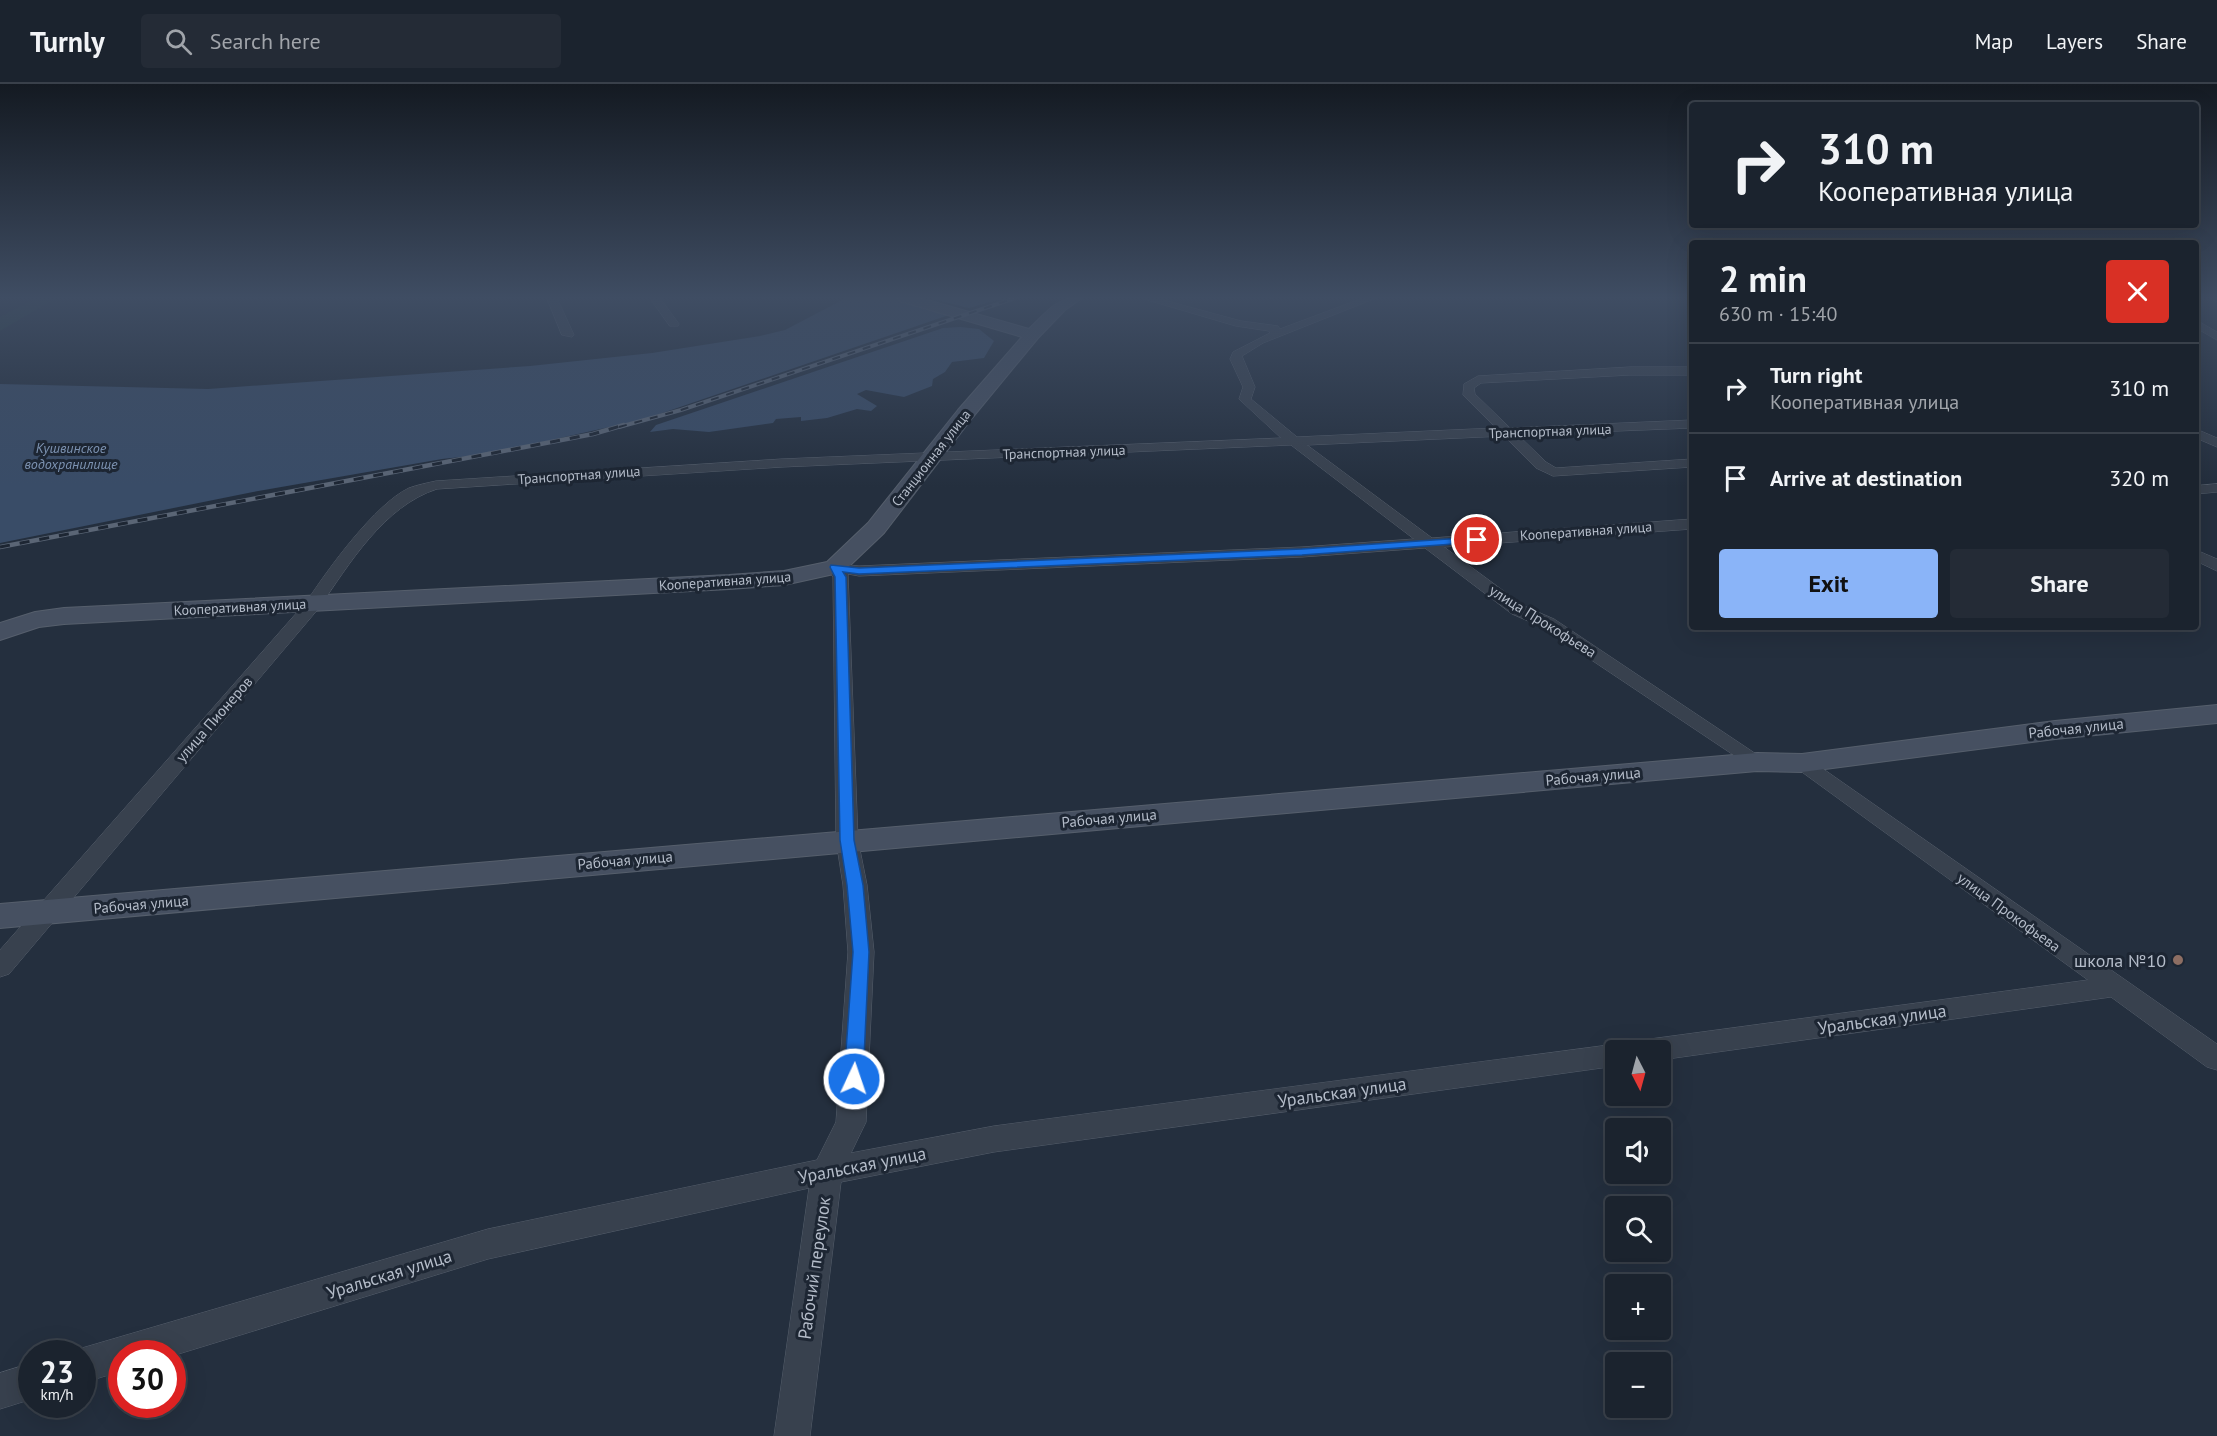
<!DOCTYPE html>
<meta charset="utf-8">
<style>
body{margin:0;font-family:"PT Sans",sans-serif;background:#242b36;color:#f1f3f6;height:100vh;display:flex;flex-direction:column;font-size:22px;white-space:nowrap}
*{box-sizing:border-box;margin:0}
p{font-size:20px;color:#a0a4aa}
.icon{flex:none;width:33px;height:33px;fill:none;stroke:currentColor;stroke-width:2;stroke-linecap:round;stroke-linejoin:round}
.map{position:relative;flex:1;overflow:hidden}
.sheet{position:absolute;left:1689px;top:156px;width:510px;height:390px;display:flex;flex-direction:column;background:#1b232e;border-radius:6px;box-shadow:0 6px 24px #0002,0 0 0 2px #39404a}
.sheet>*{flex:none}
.guide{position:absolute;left:1689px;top:18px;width:510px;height:126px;border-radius:6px;box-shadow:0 6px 24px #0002,0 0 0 2px #39404a;background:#1b232e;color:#f1f3f6;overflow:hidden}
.needle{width:39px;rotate:174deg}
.tools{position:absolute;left:1605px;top:956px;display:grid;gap:12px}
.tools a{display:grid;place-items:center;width:66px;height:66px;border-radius:6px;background:#1b232e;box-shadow:0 6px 24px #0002,0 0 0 2px #39404a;font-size:30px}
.speed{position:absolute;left:18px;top:1256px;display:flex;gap:12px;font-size:30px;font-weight:700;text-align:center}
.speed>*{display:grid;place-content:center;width:78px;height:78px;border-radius:50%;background:#1b232e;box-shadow:0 6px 24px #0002,0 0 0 2px #39404a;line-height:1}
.speed small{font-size:15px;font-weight:400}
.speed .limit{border:9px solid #d22;background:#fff;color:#111}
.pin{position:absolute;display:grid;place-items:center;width:51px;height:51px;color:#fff;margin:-26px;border:3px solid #fff;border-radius:50%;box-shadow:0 2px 6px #0007}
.me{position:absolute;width:66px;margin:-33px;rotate:3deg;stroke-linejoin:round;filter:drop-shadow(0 0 4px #0008)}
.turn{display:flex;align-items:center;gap:21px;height:126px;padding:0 30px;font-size:27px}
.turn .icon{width:78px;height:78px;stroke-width:2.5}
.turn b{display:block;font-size:42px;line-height:51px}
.round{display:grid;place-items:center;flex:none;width:63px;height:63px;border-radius:6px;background:#242b36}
.summary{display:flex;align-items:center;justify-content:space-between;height:102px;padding:0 30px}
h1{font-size:36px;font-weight:700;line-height:45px}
.primary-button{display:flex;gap:12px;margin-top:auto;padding:12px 30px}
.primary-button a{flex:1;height:69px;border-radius:6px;background:#8ab4f8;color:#111;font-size:24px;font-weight:700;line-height:69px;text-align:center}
.primary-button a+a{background:#242b36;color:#f1f3f6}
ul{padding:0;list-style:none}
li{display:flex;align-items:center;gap:18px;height:90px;padding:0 30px;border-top:2px solid #39404a}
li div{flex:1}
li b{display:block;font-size:22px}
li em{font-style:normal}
header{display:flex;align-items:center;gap:36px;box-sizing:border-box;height:84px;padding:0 30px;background:#1b232e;border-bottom:2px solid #39404a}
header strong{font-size:28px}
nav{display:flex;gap:33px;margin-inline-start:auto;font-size:21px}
.search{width:420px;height:54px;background:#242b36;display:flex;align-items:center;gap:15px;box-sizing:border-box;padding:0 21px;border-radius:6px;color:#a0a4aa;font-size:22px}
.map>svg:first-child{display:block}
.green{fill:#263c3f}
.water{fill:#394c67}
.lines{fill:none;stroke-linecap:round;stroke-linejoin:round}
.street-casing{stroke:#565f6c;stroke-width:1}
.secondary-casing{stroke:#565f6c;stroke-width:2}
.street{fill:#38414e;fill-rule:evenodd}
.secondary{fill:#465061;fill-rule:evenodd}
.rail-far1-casing{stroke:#5a6575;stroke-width:4}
.rail-casing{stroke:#5a6575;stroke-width:4.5}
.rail-far1{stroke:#1d2633;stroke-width:2;stroke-dasharray:8;stroke-linecap:butt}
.rail{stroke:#1d2633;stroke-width:3;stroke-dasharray:10;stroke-linecap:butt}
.route{fill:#1a73e8;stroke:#114b97;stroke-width:1.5}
.education-dot{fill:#8d6e63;stroke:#1d2633;stroke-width:2}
.labels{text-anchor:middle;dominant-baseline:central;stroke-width:6;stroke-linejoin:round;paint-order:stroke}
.far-street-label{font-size:14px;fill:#b4bcc9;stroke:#1d2633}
.far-water-label{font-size:14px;font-style:italic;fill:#7c92b1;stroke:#1d2633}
.street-label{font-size:15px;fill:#b4bcc9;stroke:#1d2633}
.near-poi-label{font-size:18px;fill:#b4bcc9;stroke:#1d2633;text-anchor:end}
.near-street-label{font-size:18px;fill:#b4bcc9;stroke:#1d2633}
</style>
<header>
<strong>Turnly</strong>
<div class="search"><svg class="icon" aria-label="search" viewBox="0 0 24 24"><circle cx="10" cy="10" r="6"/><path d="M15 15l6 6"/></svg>Search here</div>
<nav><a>Map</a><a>Layers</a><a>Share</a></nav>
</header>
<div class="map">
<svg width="2217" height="1352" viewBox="0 0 2217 1352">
<rect width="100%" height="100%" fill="#242f3e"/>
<!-- green -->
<path class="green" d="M36,214H56L0,247V233Z"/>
<!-- water -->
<g class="water">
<path d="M846,214H911L903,217L949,231L645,335L489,370L442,375L253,408L0,459V300L208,305L530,282L652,269L760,252L785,246Z"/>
<path d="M928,214H1005L969,224Z"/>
<path d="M960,243L979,245L994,257L984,274L952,278L945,288L933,295L932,302L904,313L866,306L857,310L877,322L871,327L857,325L827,334L801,337V333L776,335L773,339L709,348L673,345L650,348L656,341L943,244Z"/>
</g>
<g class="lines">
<!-- street casing -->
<g class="street-casing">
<g id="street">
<path d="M547,214H557L574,251L572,253L562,251Z"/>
<path d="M650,214H660L679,240L678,242H670Z"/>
<path d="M1141,214H1156L1241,237L1278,242L1280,245L1363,214H1376L1263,259L1242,272L1255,303L1251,315L1297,353L1496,344L1463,311L1464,300L1478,292L1630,283H1692V291H1630L1481,299L1474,304L1475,310L1510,344L1692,336V344L1518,351L1546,378L1556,384L1692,375V383L1553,392L1536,384L1504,352L1307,361L1432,454L1692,435V445L1444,463L1524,522L1554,535L1768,678L1764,682H1750L1542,543L1512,530L1425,464L1302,473L859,492L848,490L858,756L867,801L874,868L866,1038L851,1069L994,1042L1616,960L1627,966H1616V982L994,1068L841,1098L810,1352H774L809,1104L488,1175L172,1272V1269H122V1287L82,1299V1269H71L82,1264L488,1145L817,1076L836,1038L848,868L843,801L836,756L833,493L827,483L829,479L859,482L1302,463L1414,455L1291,361L782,383L437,405C384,422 349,480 319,524L9,890L0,893V866L307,517C328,485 375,420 409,404C417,401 427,399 436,397L782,375L1281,354L1239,315L1243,303L1230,275L1233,268L1270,249L1269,247L1236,242Z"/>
<path d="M2196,236L2217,248V256L2196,244Z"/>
<path d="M2196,345L2217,354V363L2196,354Z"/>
<path d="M2217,400V408L2196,410V402Z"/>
<path d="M2196,466L2217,475V487L2196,477Z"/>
<path d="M1802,673L1809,675L2217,960V986L2207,983L2111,913L1660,976V966H1636L1640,958L1650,955L2088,896L1795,683L1791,679L1795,675Z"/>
<path d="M32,1279V1315L0,1325V1289Z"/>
</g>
</g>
<!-- secondary casing -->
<g class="secondary-casing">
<g id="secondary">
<path d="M898,214H920L1029,245C1046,229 1057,212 1082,214L1065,226L1038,254L972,334L884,449L843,488L784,501L729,505L64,540L39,543L0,556V539L35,528L64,524L729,491L784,487L827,478L868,439L958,326L1022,253L900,217Z"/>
<path d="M2217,621V639L2055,655L1802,688L1757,687L0,844V820L1757,669L1802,670L2055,637Z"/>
</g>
</g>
<!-- street -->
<use href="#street" class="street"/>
<!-- secondary -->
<use href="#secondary" class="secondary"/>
<!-- rail-far1 casing -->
<g class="rail-far1-casing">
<g id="rail-far1">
<path d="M2212,214L2217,216"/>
<path d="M619,343L681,326L1015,214"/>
</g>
</g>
<!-- rail casing -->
<g class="rail-casing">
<path id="rail" d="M0,463L593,350L624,341"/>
</g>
<!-- rail-far1 -->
<use href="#rail-far1" class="rail-far1"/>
<!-- rail -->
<use href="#rail" class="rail"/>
</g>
<!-- sky -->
<linearGradient id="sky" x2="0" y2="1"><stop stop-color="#141a22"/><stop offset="0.53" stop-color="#3f4d63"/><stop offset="1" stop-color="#3f4d63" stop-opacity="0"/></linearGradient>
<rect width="2217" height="403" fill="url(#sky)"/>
<!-- route -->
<path class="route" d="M1477,453L1481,454V458L1302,471L859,490L843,488L846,493L854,756L863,801L869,868L863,995L860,1000L854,1003L847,1000L844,995L853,868L847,801L840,756L835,493L830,483L831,481L859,484L1302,465Z"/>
<!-- markers -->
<circle class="education-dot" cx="2178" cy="876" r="6"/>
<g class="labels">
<!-- far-street labels -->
<g class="far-street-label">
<text transform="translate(1550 347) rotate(-2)">Транспортная улица</text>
<text transform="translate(1064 368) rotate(-2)">Транспортная улица</text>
<text transform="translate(931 374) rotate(-52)">Станционная улица</text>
<text transform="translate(579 391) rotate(-4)">Транспортная улица</text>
<text transform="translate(1586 447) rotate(-4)">Кооперативная улица</text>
<text transform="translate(725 497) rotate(-4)">Кооперативная улица</text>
<text transform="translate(240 523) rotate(-3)">Кооперативная улица</text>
</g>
<!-- far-water labels -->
<g class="far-water-label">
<text x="71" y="364">Кушвинское<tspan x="71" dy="16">водохранилище</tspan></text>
</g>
<!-- street labels -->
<g class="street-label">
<text transform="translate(1543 537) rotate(32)">улица Прокофьева</text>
<text transform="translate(214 635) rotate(-49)">улица Пионеров</text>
<text transform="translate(2076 644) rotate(-6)">Рабочая улица</text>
<text transform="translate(1593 692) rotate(-5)">Рабочая улица</text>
<text transform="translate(1109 734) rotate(-5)">Рабочая улица</text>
<text transform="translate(625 776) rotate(-5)">Рабочая улица</text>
<text transform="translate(141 820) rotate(-5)">Рабочая улица</text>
<text transform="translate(2009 828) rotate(36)">улица Прокофьева</text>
</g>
<!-- near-poi labels -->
<g class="near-poi-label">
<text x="2166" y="876">школа №10</text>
</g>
<!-- near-street labels -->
<g class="near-street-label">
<text transform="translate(1882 935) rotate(-8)">Уральская улица</text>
<text transform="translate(1342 1008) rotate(-8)">Уральская улица</text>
<text transform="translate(862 1081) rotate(-11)">Уральская улица</text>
<text transform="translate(814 1184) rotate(-82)">Рабочий переулок</text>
<text transform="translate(389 1190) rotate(-17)">Уральская улица</text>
</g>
</g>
</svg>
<div class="tools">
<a><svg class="needle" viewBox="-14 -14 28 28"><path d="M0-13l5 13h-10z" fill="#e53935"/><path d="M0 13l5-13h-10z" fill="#a0a4aa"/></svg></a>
<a><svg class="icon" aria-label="sound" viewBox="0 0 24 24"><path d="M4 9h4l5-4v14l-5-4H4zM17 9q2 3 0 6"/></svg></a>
<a><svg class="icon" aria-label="search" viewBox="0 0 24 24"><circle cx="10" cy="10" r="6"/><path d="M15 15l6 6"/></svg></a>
<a>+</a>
<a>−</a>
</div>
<div class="speed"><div>23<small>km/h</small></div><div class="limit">30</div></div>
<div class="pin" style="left:1477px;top:456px;background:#d93025"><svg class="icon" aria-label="arrive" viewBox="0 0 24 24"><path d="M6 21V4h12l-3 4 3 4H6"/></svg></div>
<svg class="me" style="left:854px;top:995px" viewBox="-20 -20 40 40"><circle r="17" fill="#1a73e8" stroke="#fff" stroke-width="3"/><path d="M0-11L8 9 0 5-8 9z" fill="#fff"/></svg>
<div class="guide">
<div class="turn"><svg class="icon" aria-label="right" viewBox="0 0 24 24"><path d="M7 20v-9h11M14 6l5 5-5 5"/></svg><div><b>310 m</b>Кооперативная улица</div></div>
</div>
<section class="sheet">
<div class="summary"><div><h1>2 min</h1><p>630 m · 15:40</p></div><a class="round" style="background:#d93025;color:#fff"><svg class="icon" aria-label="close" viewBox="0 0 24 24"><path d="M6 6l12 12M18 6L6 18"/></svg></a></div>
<ul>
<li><svg class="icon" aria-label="right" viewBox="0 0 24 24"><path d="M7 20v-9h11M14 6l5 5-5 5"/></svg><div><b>Turn right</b><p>Кооперативная улица</p></div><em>310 m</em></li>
<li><svg class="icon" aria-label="arrive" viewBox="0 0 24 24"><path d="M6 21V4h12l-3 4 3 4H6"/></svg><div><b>Arrive at destination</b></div><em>320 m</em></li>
</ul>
<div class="primary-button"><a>Exit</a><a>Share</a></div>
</section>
</div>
